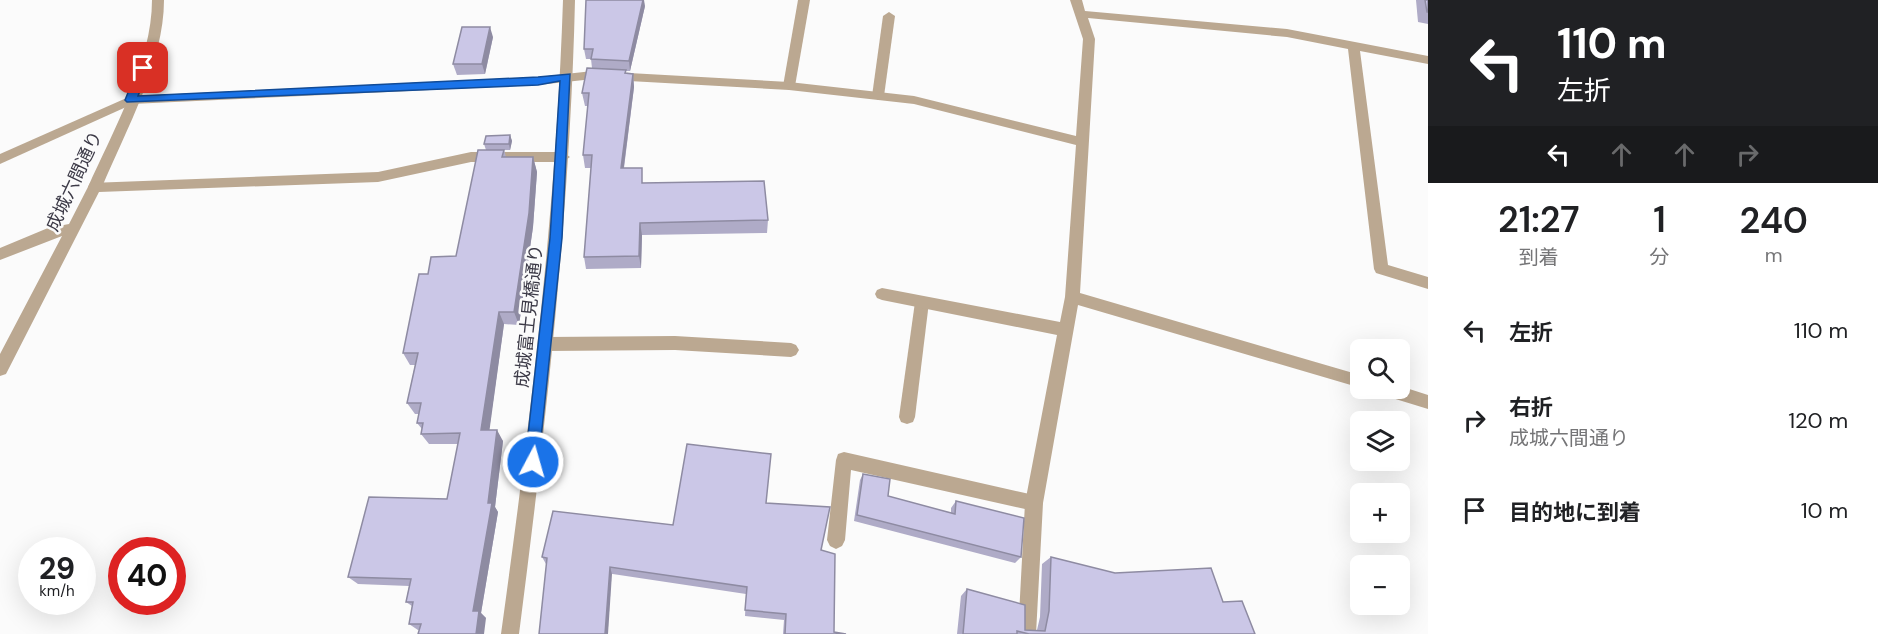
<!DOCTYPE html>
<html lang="ja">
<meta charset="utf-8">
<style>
body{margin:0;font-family:"DM Sans","Noto Sans JP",sans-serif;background:#f6f6f6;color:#202124;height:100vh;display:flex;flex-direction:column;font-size:22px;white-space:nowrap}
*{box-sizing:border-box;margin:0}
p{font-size:20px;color:#757577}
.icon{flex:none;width:33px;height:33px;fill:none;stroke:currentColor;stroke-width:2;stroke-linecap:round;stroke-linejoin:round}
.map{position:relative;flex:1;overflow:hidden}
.sheet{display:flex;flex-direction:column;background:#fff;width:450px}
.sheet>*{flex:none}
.guide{background:#202124;color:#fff;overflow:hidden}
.controls{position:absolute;left:1350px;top:339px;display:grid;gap:12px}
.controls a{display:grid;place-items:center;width:60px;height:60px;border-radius:9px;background:#fff;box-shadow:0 6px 24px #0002;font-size:30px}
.speed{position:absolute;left:18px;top:537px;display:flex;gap:12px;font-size:30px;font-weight:700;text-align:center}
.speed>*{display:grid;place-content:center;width:78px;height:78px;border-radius:50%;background:#fff;box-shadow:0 6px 24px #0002;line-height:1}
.speed small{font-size:15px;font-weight:400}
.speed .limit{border:9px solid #d22;background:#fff;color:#111}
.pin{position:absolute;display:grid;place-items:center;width:51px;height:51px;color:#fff;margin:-26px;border-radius:12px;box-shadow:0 3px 9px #0006}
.me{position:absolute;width:66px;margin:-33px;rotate:6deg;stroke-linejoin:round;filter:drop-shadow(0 0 4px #0008)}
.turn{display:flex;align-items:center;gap:21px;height:126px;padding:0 30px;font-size:27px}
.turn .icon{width:78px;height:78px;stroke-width:2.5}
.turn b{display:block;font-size:42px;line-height:51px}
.lanes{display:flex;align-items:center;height:57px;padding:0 30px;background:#0003;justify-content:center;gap:30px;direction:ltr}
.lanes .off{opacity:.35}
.eta{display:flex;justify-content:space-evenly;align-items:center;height:102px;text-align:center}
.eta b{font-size:36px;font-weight:600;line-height:42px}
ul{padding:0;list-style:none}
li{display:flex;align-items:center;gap:18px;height:90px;padding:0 30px}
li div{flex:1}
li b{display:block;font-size:22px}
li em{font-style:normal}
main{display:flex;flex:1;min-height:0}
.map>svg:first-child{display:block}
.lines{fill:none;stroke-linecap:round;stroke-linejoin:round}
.service{fill:#bba891;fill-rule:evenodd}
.minor{fill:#bba891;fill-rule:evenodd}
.tertiary{fill:#bba891;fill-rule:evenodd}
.wall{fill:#afabc7}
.shaded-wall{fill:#8e8ba2}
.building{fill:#cbc7e7;stroke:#8e8ba2;stroke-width:1.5}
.route{fill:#1a73e8;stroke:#114b97;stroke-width:1.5}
.labels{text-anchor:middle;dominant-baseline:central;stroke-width:5;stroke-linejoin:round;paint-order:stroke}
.street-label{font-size:18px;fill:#3c3a47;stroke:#fbfbfb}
</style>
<main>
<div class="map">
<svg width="1428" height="634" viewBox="0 0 1428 634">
<rect width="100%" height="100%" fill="#fbfbfb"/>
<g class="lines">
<!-- service -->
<g class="service">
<path d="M798,0H810L795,86L789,90L783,86Z"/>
<path d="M889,12L895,16L884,96L878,100L872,96L883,16Z"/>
<path d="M131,96L137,100L135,103L0,164V154Z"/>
<path d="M922,296L927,298L929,302L915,417L913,422L907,424L901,422L899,417L915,302L917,298Z"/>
<path d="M675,336L791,343L796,345L799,350L796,355L791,357L675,350L546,351L541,349L538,344L541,339L546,337Z"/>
<path d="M844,452L1034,495L1040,497L1043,503L1040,509L1034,511L851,470L845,540L842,546L836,549L830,546L827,540L836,460L838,454Z"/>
</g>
<!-- minor -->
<g class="minor">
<path d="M1070,0H1082L1085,11L1287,29L1428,56V64L1360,51L1388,265L1428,277V289L1376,273L1374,269L1348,49L1287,37L1088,18L1095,39L1080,293L1360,375L1361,388L1078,305L1043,503L1036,634H1018L1025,503L1057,335L882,300L877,298L875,294L877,290L882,288L1060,322L1065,297L1076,145L914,104L789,90L593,79L538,85L131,104L125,100L131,96L538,77L593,71L789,82L914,96L1076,136L1083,39Z"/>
<path d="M471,152H563L570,157L563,162H471L378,182L99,192L6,374L0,376V354L62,236L0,260V248L48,228L69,224L90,183L378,172Z"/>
<path d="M1400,386L1428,395V409L1376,393L1374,388H1400Z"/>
</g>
<!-- tertiary -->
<g class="tertiary">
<path d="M152,0H164C164,62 126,130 102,187L95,192L90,191L88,187C113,131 152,62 152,0Z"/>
<path d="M563,0H575C570,213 546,423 519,634H501C530,423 556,213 563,0Z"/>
</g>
</g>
<!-- wall -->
<g class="wall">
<path d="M1416,0H1428V24L1418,22Z"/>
<path d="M645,6L630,71H626V73L633,74L634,87L624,168L643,183L768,220L767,233L642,235L641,268L586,269L584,257L591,168H585L583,155L588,106H585L582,93L592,68L591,59H586L584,49Z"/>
<path d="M493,37L485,74L457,75L453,64Z"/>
<path d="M510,135L512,141L510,150H486L484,144Z"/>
<path d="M504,150L506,157H533L537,172L533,227L519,325L504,324L489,430L503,441L495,507L498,512L481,613L486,618L418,630L409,624L412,606L406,602L409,586L358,584L348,577L447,499L458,444H429L421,434L422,429L417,423L419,414H415L407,403L415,365H410L403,353L428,274L456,256Z"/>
<path d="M863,474L888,496L951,513V508L956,501L1021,557L1015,563L854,521L860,480Z"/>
<path d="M766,503L821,550L834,632L846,634H783L784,620L745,616L746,594L546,564L542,557Z"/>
<path d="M1051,557L1223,602L1255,634H957L961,596L967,589L1025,630H1037L1040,617L1042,564Z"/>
</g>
<!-- shaded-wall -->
<g class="shaded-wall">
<path d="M643,0H644L645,6L630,71L629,61Z"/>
<path d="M490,27L493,37L485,74L482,64Z"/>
<path d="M633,74L634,87L622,181L621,168Z"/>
<path d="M510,135L512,141L510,150L509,144Z"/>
<path d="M533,157L537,172L533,227L519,325L514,312Z"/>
<path d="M640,223L642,235L641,268L639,256Z"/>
<path d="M499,312L504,324L488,441L481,430Z"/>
<path d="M497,430L503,441L495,507L498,512L481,613L486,618L484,634H476L473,611Z"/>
<path d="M610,567L612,574L608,634H605Z"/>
</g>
<!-- building -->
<g class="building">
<path d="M586,0H643L629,61L591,59L593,49H584Z"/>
<path d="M1425,0H1428V12H1427Z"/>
<path d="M462,27H490L482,64H453Z"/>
<path d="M587,68L626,70L625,73L633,74L621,168H642V183L764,181L768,220L640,223L639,256L584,257L592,155H583L589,93H582Z"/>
<path d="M510,135L509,144H484L486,136Z"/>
<path d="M478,150H504L502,157H533L529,213L514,312H499L481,430H497L488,503H492L473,611H479L476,634H418L421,624H409L413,602H406L411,579L348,577L369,497L447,499L460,433L421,434L423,423H417L421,403H407L418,353H403L419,274H428L431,257L456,256Z"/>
<path d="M687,444L771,454L766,503L830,507L821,550L835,554L834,632L846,634H785L786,614L745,610L747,587L610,567L605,634H539L547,558L542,557L553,511L673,525Z"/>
<path d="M863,474L890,479L888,496L955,514L956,501L1024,518L1021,557L857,515Z"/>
<path d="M1051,557L1115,573L1211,568L1223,602L1242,601L1255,634H1029L1017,631V634H963L967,589L1025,605V630L1045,631L1049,611Z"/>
</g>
<!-- route -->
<path class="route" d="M143,64L149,68L138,96L538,77L570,74L562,238L538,467L533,469L528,467L525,462L550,238L560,81L538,85L127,102L125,100L138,68Z"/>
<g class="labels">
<!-- street labels -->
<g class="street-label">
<text transform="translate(74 181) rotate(-65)">成城六間通り</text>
<text transform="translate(529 316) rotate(-84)">成城富士見橋通り</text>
</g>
</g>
</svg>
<div class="controls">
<a><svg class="icon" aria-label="search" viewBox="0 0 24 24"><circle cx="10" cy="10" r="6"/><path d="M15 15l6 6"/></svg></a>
<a><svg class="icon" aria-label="layers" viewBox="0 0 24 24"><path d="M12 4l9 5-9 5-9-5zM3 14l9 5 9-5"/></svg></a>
<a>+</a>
<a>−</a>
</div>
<div class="speed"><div>29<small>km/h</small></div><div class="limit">40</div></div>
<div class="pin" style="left:143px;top:68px;background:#d93025"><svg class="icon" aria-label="arrive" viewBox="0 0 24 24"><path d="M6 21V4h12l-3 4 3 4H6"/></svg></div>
<svg class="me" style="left:533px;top:462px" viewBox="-20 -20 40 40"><circle r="17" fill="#1a73e8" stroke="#fff" stroke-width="3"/><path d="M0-11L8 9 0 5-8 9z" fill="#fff"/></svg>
</div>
<section class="sheet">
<div class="guide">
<div class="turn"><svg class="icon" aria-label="left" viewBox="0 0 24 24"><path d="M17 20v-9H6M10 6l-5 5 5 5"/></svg><div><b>110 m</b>左折</div></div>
<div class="lanes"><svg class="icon" aria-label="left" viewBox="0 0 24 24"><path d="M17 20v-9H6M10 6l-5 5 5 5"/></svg><svg class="icon off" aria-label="ahead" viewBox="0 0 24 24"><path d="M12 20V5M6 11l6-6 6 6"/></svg><svg class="icon off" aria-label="ahead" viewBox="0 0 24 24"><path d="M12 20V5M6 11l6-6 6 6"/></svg><svg class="icon off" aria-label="right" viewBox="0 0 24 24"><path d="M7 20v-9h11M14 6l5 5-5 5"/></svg></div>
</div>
<div class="eta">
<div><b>21:27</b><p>到着</p></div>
<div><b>1</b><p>分</p></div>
<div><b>240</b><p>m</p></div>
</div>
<ul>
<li><svg class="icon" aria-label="left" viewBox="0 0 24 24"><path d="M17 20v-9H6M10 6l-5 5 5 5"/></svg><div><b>左折</b></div><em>110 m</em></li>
<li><svg class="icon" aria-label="right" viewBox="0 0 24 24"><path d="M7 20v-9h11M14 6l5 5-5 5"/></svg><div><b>右折</b><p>成城六間通り</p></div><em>120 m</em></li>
<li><svg class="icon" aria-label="arrive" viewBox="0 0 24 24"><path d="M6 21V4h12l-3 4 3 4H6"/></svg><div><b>目的地に到着</b></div><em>10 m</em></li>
</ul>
</section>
</main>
